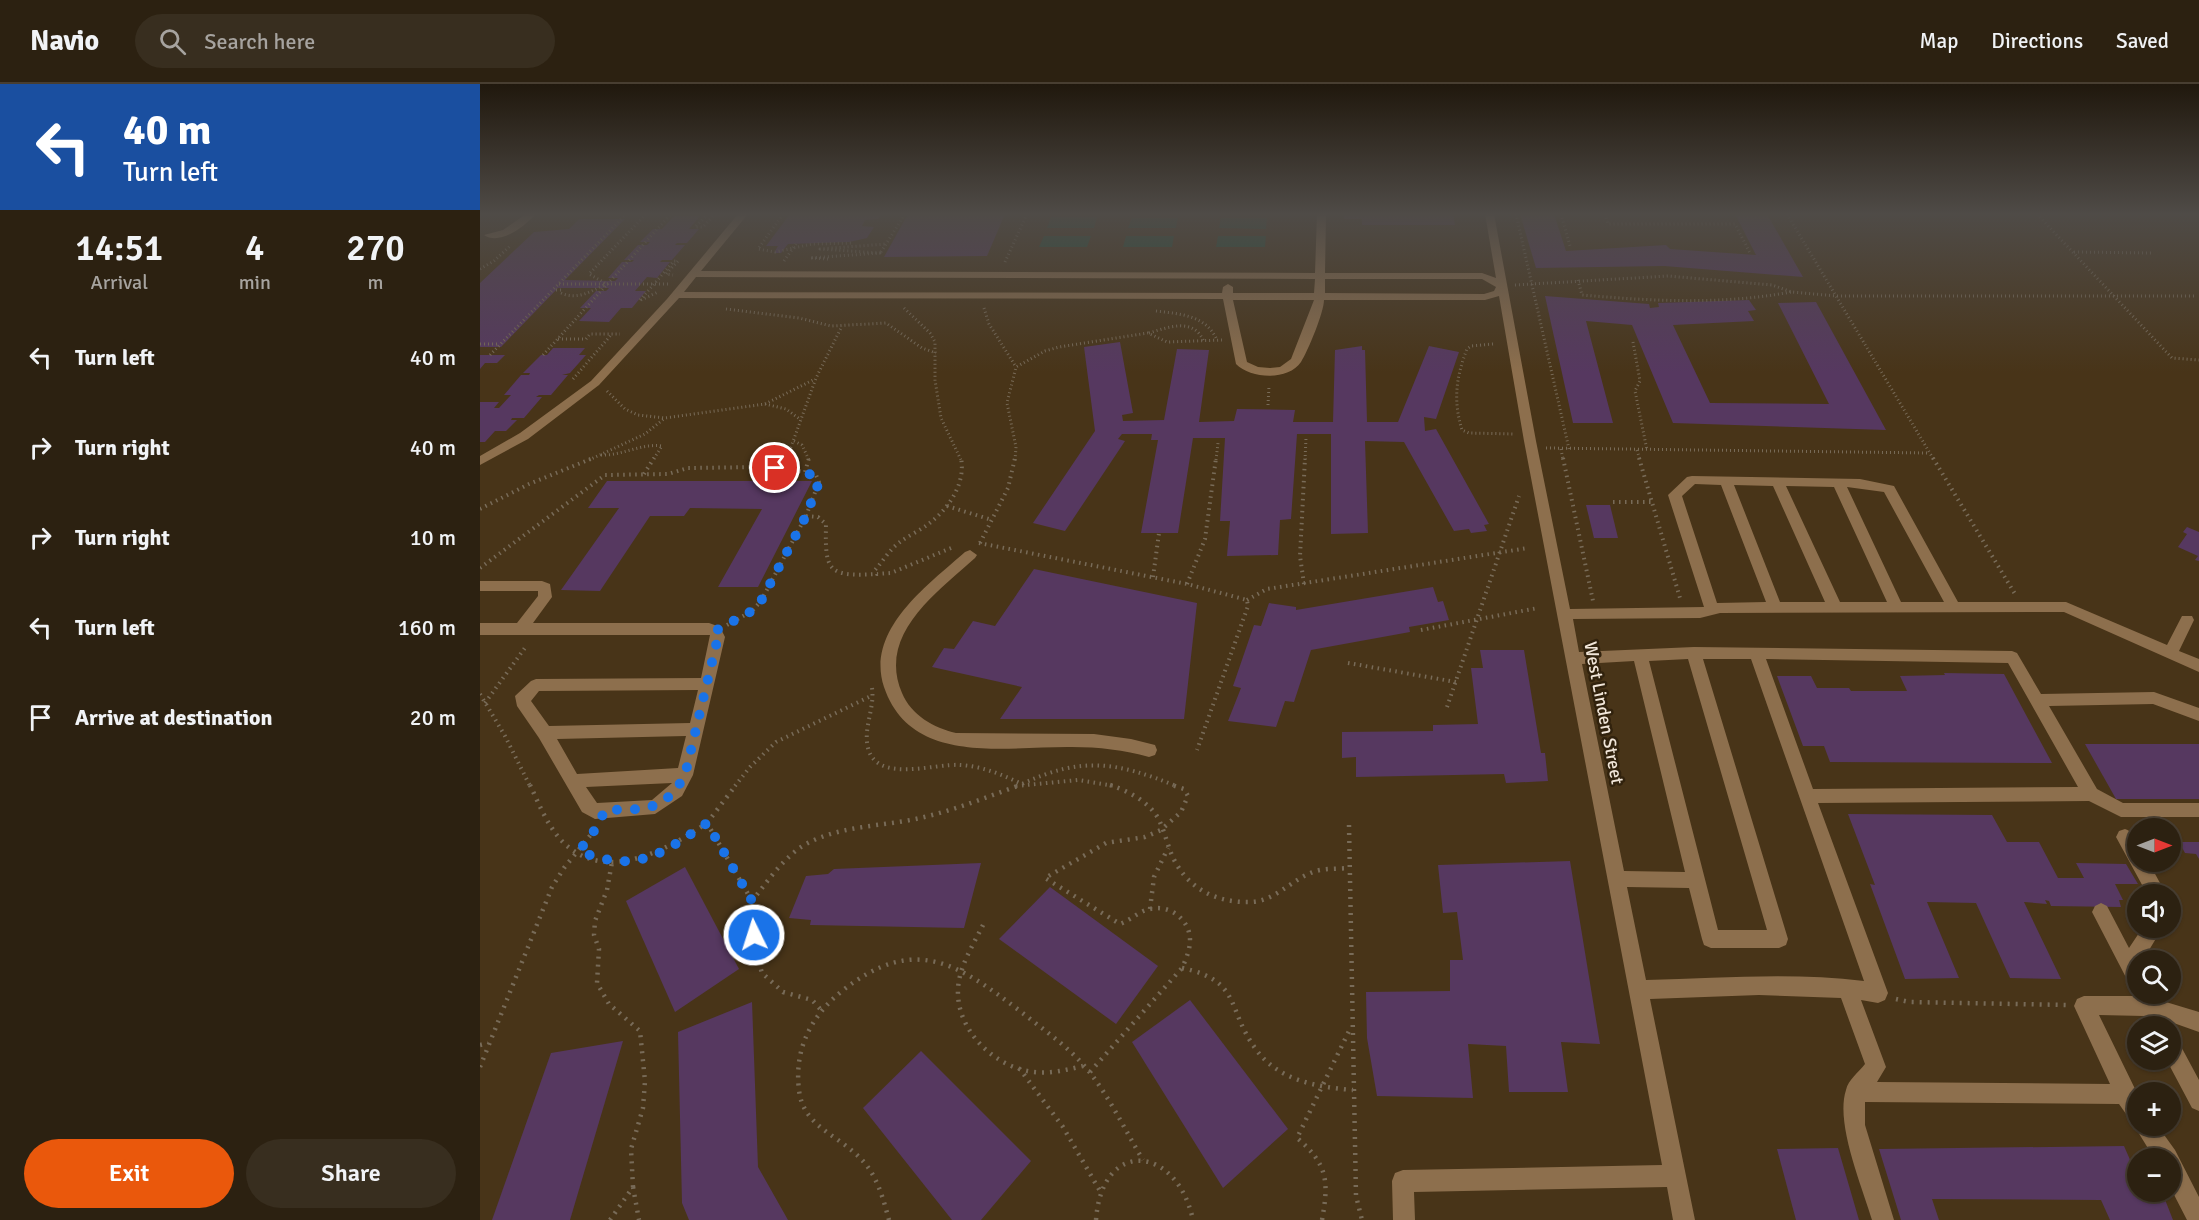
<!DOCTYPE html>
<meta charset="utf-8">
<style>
body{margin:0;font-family:Signika,sans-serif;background:#382e1f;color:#f1f3f6;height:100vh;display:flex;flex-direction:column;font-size:22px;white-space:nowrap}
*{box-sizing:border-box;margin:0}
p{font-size:20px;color:#a6a39f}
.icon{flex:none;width:33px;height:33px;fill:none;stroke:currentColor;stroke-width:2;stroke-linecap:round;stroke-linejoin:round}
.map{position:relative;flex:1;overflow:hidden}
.details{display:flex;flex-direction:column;background:#2c2111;width:480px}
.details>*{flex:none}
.banner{background:#1a4fa0;color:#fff;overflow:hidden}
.needle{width:39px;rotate:90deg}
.tools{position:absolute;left:1647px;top:734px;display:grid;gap:12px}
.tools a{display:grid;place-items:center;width:54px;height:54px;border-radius:50%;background:#2c2111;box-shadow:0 2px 4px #0004,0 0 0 2px #483e31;font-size:30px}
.pin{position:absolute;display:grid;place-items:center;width:51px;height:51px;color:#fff;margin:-26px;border:3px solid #fff;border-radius:50%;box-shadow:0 2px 6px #0007}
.me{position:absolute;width:66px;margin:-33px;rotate:356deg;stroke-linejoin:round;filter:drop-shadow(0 0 4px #0008)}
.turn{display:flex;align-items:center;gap:21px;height:126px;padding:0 24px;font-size:27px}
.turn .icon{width:78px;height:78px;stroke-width:2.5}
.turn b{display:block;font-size:42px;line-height:51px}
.eta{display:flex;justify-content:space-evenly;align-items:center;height:102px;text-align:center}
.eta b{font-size:36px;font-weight:600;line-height:42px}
.cta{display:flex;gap:12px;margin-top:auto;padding:12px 24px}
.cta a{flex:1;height:69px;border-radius:36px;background:#ea580c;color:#fff;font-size:24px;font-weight:600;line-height:69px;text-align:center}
.cta a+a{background:#382e1f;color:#f1f3f6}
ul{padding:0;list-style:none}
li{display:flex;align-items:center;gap:18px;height:90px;padding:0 24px}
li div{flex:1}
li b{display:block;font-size:22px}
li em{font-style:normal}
header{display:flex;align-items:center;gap:36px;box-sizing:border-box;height:84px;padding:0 30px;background:#2c2111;border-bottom:2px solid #483e31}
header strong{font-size:28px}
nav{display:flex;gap:33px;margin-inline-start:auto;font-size:21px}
.search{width:420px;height:54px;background:#382e1f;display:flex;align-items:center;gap:15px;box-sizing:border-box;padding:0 21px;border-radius:33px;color:#a6a39f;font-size:22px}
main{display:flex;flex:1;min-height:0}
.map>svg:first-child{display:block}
.built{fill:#483418;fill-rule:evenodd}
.green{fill:#19523c}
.building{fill:#563860}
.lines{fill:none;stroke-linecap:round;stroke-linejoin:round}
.path-far2{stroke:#786b58;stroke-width:3;stroke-dasharray:1 3;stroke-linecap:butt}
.path-far1{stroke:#786b58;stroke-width:4;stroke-dasharray:1.5 4.5;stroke-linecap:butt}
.path{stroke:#786b58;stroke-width:4.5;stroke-dasharray:2 6;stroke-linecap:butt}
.minor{fill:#8d6f4d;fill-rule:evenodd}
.path-bridge{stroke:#786b58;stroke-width:3;stroke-dasharray:1 3;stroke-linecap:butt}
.route{stroke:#1a73e8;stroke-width:10;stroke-dasharray:0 18}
.labels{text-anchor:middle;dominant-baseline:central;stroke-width:5;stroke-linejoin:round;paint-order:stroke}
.street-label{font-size:18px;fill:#f1e6d9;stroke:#31220d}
</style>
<header>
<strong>Navio</strong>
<div class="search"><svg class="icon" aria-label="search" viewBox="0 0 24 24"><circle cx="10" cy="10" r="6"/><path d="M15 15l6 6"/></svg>Search here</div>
<nav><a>Map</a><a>Directions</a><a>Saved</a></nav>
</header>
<main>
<section class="details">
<div class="banner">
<div class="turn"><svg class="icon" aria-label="left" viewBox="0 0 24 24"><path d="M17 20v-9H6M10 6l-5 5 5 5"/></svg><div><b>40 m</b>Turn left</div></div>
</div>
<div class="eta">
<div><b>14:51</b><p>Arrival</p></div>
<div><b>4</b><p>min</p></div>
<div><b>270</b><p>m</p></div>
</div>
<ul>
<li><svg class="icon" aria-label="left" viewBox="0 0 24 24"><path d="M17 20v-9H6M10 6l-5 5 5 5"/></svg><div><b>Turn left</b></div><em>40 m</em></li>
<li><svg class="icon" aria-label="right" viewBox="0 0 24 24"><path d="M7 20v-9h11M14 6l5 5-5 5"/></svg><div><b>Turn right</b></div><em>40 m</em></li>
<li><svg class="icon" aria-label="right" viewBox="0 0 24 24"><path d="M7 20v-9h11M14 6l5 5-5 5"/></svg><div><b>Turn right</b></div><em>10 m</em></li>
<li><svg class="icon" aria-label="left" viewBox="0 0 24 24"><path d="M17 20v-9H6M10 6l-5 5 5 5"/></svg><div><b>Turn left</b></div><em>160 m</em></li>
<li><svg class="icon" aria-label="arrive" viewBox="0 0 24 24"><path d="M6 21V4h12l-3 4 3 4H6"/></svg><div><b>Arrive at destination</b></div><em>20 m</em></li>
</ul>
<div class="cta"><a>Exit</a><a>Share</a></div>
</section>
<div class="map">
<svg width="1719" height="1136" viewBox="0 0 1719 1136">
<rect width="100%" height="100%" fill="#3b2c17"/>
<!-- built -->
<path class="built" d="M0,130H1719V1136H0ZM1658,744H1690V777H1658ZM1658,810H1690V843H1658ZM1658,876H1690V909H1658ZM1658,942H1690V975H1658ZM1658,1008H1690V1041H1658ZM1658,1074H1690V1107H1658Z"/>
<!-- green -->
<g class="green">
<path d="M571,133H617L614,144H567Z"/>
<path d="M652,134H698L696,144H648Z"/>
<path d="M741,134H787L786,145L739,144Z"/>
<path d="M564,152H611L607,163H559Z"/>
<path d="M646,152H694L692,163H643Z"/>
<path d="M738,152H786L785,163H736Z"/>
</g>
<!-- building -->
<g class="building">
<path d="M310,130H402L398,135L385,136L382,142L394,143L387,154L369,158L308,160L301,169H294L298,162H286Z"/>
<path d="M428,130H525L507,172L404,173Z"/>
<path d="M864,130H973L975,141H882V135H864Z"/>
<path d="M1040,130H1074L1086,167L1186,161L1190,165L1276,171L1255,130H1287L1323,193L1184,182L1056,184Z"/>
<path d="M194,132H220L209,145H219L207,159H197L195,161H205L192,176H182L180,178H190L177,194L167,193L155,207H166L152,224H141L129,238L99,237L111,224H100L116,207H126L129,204H78L21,263H0V199L54,148L89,145L99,135H145L85,196L135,197L138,194H128L142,178H152L154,176H144L158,161H167L170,158H160L173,145H182Z"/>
<path d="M1065,212L1169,220L1170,224L1179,223L1178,219L1269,216L1276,226L1268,227L1274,237L1193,241L1230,319L1349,320L1298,219L1336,218L1406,346L1193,339L1152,241L1106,237L1133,339H1093Z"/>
<path d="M640,258L653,329L642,331L643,337L684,336L697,265L729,266L719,338L754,337L757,325L815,326L813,338H853L855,266L882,262V266H885L887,338H918L949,262L979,268L956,335L944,333L945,347L956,345L1009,440L1004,441L1007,447L991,449L989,445L974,447L924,358L885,357L888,449L851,450V350H817L811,435L800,436L798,471L747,472L750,437H740L745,354H713L698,449H661L678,356H671L672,350H642L638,355L645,357L585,447L553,439L615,347L604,263Z"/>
<path d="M73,264H105L99,271H106L90,289L82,291H88L71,311H59L56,313H62L44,334H32L31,336H37L26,347H15L5,358H0V318H19L14,324H19L31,311H24L41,291H49L50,289H43L61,271H67Z"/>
<path d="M0,271H25L17,279H5L0,285Z"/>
<path d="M127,397H332L278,503H238L282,425L210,424L204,432H170L120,507L81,506L139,424H108Z"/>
<path d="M1106,421H1130L1138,454H1114Z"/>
<path d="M1707,443L1719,448V477L1715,476L1718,472L1698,463L1707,450L1703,448Z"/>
<path d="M554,485L717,519L704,635H520L542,603L452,583L464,564L474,565L493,537L515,542Z"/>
<path d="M953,503L958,518L963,517L969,536L929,543L930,548L831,566L814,618L805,617L796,643L748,637L761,604L753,602L774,541L781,542L789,519L816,523V526Z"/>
<path d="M1000,566H1044L1061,669H1065L1068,697L1026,699L1024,690L876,693V673L862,674V648L953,647V641L998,640L991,584H1003Z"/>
<path d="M1464,589L1524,590L1572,679L1350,678L1344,662H1323L1297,592H1331L1337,604H1369L1371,607H1427L1420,592L1465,591Z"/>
<path d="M1605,660H1719V715H1636Z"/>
<path d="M1368,730L1512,731L1527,758H1559L1578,794H1604L1596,779L1646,780L1658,800H1635L1643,816H1639L1641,823L1571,822L1569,817L1565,816L1567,820L1544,818L1581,895L1530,894L1496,819L1447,818L1479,894L1425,895L1390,800L1395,801Z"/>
<path d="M1699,758H1719V775L1716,770L1705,769Z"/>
<path d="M1090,777L1120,960L1081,958L1088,1008H1029L1026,962L988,960L993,1014L897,1012L887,954L886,908L970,907V876H983L977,828L963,829L958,781Z"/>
<path d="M501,779L484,844L330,841L331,836L309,834L326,792L348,790L354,785Z"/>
<path d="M205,783L259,885L195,928L146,817Z"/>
<path d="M570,803L678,882L636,940L519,855Z"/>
<path d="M710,916L808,1045L743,1104L652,958Z"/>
<path d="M272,918L278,1083L308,1136H209L202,1119L198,948Z"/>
<path d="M143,957L90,1136H12L71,969Z"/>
<path d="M441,967L551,1077L501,1136H472L383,1024Z"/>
<path d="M1644,1062L1658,1094V1107H1663L1667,1115L1684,1113L1693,1136H1630L1621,1116L1452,1115L1459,1136H1421L1399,1065Z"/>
<path d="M1358,1064L1379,1136H1316L1297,1065Z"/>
</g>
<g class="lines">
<!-- path-far2 -->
<g class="path-far2">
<path d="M228,130L215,143H223L234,131H244"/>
<path d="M303,130L278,165L295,168L332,160L373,159"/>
<path d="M1036,130L1089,365"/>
<path d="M1081,130L1090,162"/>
<path d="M1125,130L1128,140H1255L1270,169"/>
<path d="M1307,130L1454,376"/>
<path d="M1557,130L1692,274L1719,276"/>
<path d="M401,168L425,130"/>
<path d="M1594,168L1672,169"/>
<path d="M348,175L330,174L400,169L340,165L406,160"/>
<path d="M525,178L547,130"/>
<path d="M0,185L14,177L30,162"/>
<path d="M1098,196L1102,211C1172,217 1241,221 1311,208"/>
<path d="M125,199L109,190L166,130"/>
<path d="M79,200H188"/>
<path d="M1035,201L1188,192L1292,201L1312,208L1356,212H1715"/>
<path d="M76,206H81V209C97,216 110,208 124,201"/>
<path d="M160,216L194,177H198L186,190L193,191"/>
<path d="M161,216L178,208"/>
<path d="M424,224L450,249L455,258V296L461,334L481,376"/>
<path d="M504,224L509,240L536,283"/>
<path d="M246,225L319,234L351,242L406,239L442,264L456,269"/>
<path d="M676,227C700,230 726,231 737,256"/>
<path d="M669,249C689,243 714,233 724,258"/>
<path d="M78,255H106L110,250H140"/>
<path d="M1153,258L1160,297L1155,307L1167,366"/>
<path d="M0,260H20"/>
<path d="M1013,260L991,262L987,265C976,293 973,317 982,346L989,349L1033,350"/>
<path d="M10,271L146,130"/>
<path d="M63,271L191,130"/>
<path d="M93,295L131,251"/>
<path d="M127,307L145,325L158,331L185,334L285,320L335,295"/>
<path d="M285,320L306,325L321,336"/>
<path d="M788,321L789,302"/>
<path d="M314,357L322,361L329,376"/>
<path d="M1066,364L1448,369"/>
<path d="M1081,365L1083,376"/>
<path d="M1157,366L1160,376"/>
<path d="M121,371C142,372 161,359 182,362L173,376"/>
<path d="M109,376L165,350L185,334"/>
<path d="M295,376L311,363L336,294L362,242"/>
<path d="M535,376L536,363L527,319L536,283L565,267L579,263L668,249L687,258L742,256"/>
<path d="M736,376L738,359"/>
<path d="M825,376L826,354"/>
</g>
<!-- path-far1 -->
<g class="path-far1">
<path d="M1083,374L1113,517"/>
<path d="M1159,374L1200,514"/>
<path d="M1453,374L1535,510"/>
<path d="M325,388L329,374"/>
<path d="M164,390L174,374"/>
<path d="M1133,418H1172"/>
<path d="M467,422L512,436"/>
<path d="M0,425L49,400L113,374"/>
<path d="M326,432L338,433L346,440C345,487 347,493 397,490"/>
<path d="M499,459L707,500L767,516L768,522L717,666"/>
<path d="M500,459L528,404L535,374"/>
<path d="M471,464L411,489L397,490L395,486C403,477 410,465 420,458C428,452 439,447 447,441C468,426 486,400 481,374"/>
<path d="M0,484L125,391L188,390L208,384L279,383L299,374"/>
<path d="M673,493L679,449"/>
<path d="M707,500L725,455L736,374"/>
<path d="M824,500L820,472L825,374"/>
<path d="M767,516L787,505L1048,464"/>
<path d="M247,541L272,527L281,517L326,432L339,398L336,391L311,385L280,383"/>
<path d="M941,546L1058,524"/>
<path d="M868,579L976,598"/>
<path d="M392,604C395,624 383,644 388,664C397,700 455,679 480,681C502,682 523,691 542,700C602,672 637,678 696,702"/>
<path d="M0,610L25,652L50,702"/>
<path d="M5,619L47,561"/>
<path d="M967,623L1039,412"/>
<path d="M255,702L270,683L296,658L393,611"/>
<path d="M536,702L598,696L635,702"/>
</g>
<!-- path -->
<g class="path">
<path d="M50,701C59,720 69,746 86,761C129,799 188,765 227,739L272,817L276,869L282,889L303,908L332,916L341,926"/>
<path d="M630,701C648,707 668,717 678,734C686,749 688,767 697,781C713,808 741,819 771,818C795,817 811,796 833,788C843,784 858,785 869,784"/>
<path d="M227,739L256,701"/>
<path d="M869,741L876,1112L882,1136"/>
<path d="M272,817C287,798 301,777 321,763C356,741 401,743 440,734C475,726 507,713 540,701"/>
<path d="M670,825L674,793L688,764"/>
<path d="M503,841C493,861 479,883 478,905C476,946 514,983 553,988C570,990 586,986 603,982"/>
<path d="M702,884C762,897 746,924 775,964C797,996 836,1003 873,1006"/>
<path d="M1416,915L1429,918L1588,921"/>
<path d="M0,961L8,959"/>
<path d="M0,983L72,803L84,784L117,743"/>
<path d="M539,984L583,1043L620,1107"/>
<path d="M610,988L702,884C706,875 710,866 710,856C710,836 690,820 670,825C659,827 651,836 640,840L565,794L626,759L665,753L681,746L701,728L708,712L704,705L692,701"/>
<path d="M153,1103L159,1136"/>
<path d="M130,1136L153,1103L151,1065L163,1024L165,997L160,947L129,920L117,899L119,865L114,851L115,837L127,806L132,778"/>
<path d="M409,1136C403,1114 397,1091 381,1075C359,1051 323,1043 319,1006C314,965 331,932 362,907C434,850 477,879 540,927C565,947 592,965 611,990C631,1016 646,1048 663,1076"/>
<path d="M616,1136C622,1053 697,1061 713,1136"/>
<path d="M842,1136C849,1098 848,1080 817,1054L870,945"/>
</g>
<!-- minor -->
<g class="minor">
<path d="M46,130H56C45,142 20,162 4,151L23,146Z"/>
<path d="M258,130H268L221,187L835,189L837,130H846L845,189H1002L1016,194L1005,130H1014L1056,357L1090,525L1224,523L1188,411L1207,393L1212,392L1380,395L1414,402L1478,518H1586L1687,561L1702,532H1712L1714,536L1699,567L1719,575V588L1584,528L1240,529L1220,534L1093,535L1099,568L1214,563L1532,567L1537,569L1561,610L1674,608L1719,624V637L1673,620L1569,622L1617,705L1643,719H1719V733H1641L1609,717L1338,719L1408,909L1405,916L1398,919L1381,916L1406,983L1397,998L1630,1000L1594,922L1597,915L1604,912H1654L1653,907L1612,828L1615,822L1621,819L1627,822L1649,864L1663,843H1683L1663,876H1658V909H1673L1676,915L1719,928V948L1688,937L1690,942H1669L1664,932L1619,931L1658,1011V1041H1677L1695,1066L1719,1113V1136H1707L1690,1103V1074H1674L1658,1048L1655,1039L1651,1037L1639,1020L1385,1018V1041L1414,1136H1392C1382,1102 1355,1039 1366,1006C1368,996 1379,988 1385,980L1361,914L1279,911L1170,915L1215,1136H1193L1187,1103L934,1108L935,1136H913L912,1097L915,1089L923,1086L1182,1081L1044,357L1019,212L1005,216H844C844,228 828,267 821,278C808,297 771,295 756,280L743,215L199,214L119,301L48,355L0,381V372L40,349L111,297L187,215ZM216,193L835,195L834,209H753V203L748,200L743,203L742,209L204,208ZM845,195H1002L1016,203L1014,207L1004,210L845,209ZM753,216H834L811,275L800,283L790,284L778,283L767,278ZM1215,400L1241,401L1286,518L1237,519L1202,412ZM1254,401L1293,402L1345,518H1300ZM1306,402L1354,403L1407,518H1360ZM1367,403L1404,408L1464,518H1421ZM1208,575L1287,846H1238L1169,577ZM1223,575H1271L1384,897C1313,888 1239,894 1166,896L1147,803L1209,804L1222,855L1224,861L1231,864H1299L1306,861L1308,855ZM1286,575L1528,579L1598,703L1333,705ZM1154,577L1205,788L1144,787L1102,580Z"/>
<path d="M490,466L497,471L495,474C456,509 397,551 422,609C431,631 454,644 476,649L614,650L651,655L675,661L677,666L675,671L669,673C644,666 619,663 592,663C527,662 431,683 404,603C385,546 448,501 485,468Z"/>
<path d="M0,497H62L70,500L72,513L53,539H229L240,543L245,553L213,691L202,712L175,730L115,735L102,728L59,654L37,622L35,612L51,597L56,595L221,594L230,551H0V539H37L58,512V507H0ZM218,606L210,639L69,642L51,617L59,607ZM206,652L198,684L97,690L77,655ZM192,699L172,716L117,719L106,703Z"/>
<path d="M1645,745C1659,750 1658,764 1658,777H1668L1686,810H1667L1636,753L1639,747Z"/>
<path d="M1690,952L1697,955L1719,996V1027L1712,1024L1686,975H1690Z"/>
</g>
<!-- path-bridge -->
<path class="path-bridge" d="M304,177L316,160"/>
</g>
<!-- sky -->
<linearGradient id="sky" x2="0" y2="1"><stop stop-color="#20180d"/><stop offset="0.45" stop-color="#4f4b47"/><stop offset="1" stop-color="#4f4b47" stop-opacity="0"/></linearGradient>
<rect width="1719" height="289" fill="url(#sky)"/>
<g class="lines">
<!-- route -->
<path class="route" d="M274,851L272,817L227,739C181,771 155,790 99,767L117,743L125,726C164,725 184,729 205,691L238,553L235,547L272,527L281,517L326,432L339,398L336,392L311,385L295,384"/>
</g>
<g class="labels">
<!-- street labels -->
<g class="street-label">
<text transform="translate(1124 629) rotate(79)">West Linden Street</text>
</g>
</g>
</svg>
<div class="tools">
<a><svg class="needle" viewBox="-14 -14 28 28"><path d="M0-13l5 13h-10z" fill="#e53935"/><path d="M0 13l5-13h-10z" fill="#a6a39f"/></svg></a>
<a><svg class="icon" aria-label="sound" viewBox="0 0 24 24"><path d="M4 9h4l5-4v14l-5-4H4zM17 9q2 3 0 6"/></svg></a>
<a><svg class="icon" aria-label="search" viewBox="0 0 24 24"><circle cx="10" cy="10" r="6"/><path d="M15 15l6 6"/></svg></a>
<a><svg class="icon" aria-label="layers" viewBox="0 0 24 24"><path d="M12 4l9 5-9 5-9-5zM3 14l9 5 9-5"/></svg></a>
<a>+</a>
<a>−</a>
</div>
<div class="pin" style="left:295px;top:384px;background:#d93025"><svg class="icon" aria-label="arrive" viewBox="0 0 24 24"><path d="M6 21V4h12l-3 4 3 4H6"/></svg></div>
<svg class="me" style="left:274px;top:851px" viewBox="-20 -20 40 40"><circle r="17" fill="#1a73e8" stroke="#fff" stroke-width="3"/><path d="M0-11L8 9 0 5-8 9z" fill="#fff"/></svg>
</div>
</main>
